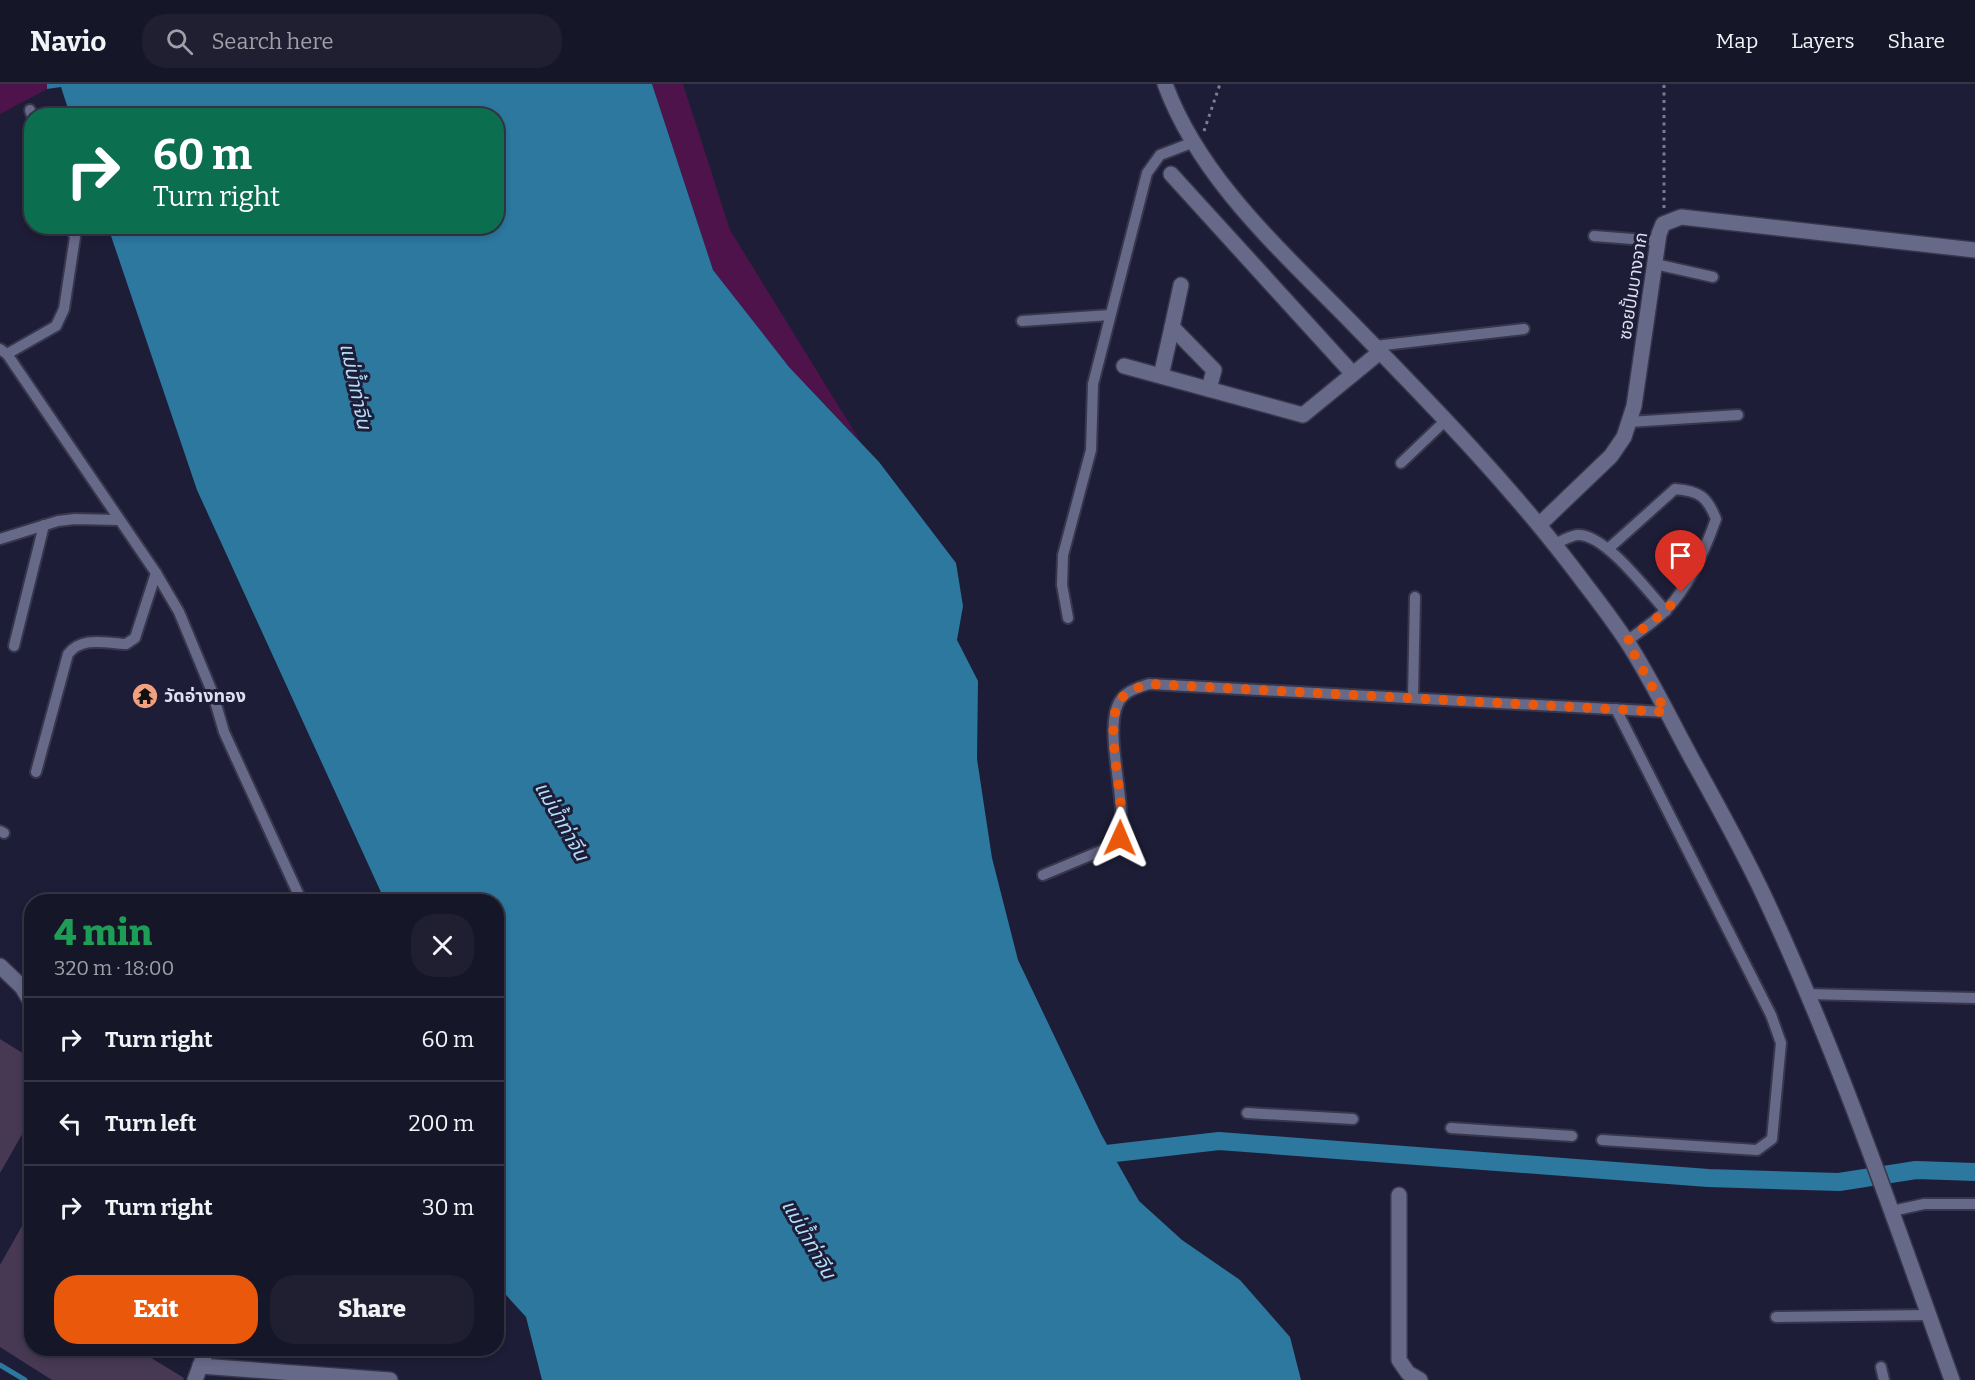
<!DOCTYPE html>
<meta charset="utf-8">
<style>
body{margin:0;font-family:Bitter,"Noto Sans Thai",serif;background:#1f1f31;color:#f1f3f6;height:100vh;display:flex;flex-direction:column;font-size:22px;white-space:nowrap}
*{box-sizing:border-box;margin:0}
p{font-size:20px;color:#9e9fa8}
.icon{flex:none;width:33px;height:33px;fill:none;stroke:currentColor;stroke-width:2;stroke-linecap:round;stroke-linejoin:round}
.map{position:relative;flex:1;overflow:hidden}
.side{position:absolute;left:24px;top:810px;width:480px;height:462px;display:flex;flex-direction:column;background:#161629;border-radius:24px;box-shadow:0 3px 9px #0003,0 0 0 2px #353546}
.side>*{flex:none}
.guide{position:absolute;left:24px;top:24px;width:480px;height:126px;border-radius:24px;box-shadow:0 3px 9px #0003,0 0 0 2px #353546;background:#0b6e4f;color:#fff;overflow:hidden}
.pin{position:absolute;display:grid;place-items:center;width:51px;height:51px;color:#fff;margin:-62px -26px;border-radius:50% 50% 50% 0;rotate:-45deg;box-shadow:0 0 6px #0007}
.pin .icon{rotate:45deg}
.me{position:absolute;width:66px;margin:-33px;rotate:1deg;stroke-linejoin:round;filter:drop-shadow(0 0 4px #0008)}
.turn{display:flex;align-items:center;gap:21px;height:126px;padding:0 30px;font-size:27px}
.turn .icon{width:78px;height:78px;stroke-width:2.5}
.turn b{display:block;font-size:42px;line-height:51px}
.round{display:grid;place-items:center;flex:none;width:63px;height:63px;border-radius:24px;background:#1f1f31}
.summary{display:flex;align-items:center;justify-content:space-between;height:102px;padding:0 30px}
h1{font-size:36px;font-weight:800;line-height:45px;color:#1e9e55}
.cta{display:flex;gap:12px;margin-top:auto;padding:12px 30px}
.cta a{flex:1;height:69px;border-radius:24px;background:#ea580c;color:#fff;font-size:24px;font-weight:800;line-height:69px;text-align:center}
.cta a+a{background:#1f1f31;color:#f1f3f6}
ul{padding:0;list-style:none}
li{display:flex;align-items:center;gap:18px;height:84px;padding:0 30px;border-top:2px solid #353546}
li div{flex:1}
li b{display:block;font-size:22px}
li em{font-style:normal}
header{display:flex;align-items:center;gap:36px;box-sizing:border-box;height:84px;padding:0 30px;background:#161629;border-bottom:2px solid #353546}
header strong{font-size:28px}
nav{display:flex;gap:33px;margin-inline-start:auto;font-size:21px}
.search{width:420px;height:54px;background:#1f1f31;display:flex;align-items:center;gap:15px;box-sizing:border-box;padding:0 21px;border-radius:24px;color:#9e9fa8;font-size:22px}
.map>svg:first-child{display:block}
.green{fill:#4f134b}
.water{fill:#2c789f}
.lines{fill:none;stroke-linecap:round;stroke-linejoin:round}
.stream{stroke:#2c789f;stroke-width:5}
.canal{stroke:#2c789f;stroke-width:18}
.building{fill:#473954}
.service-casing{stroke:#37364c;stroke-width:14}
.minor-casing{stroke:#37364c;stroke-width:18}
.secondary-casing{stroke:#37364c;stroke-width:18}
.path{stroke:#7c7c92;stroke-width:3;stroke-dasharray:3 4.5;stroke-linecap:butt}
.service{stroke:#676988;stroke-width:10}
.minor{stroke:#676988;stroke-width:15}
.secondary{stroke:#676988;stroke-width:15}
.route{stroke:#ea580c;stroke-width:10;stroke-dasharray:0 18}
.labels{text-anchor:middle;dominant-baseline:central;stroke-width:6;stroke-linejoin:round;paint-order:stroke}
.street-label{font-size:18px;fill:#dedff1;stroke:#1e1d37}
.poi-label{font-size:18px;font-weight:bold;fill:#dedff1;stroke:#1e1d37;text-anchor:start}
.water-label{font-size:20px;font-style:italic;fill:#b1def9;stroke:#1e1d37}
</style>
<header>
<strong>Navio</strong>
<div class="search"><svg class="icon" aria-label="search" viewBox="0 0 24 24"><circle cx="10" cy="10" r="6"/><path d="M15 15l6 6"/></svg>Search here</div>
<nav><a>Map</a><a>Layers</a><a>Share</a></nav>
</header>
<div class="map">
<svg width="1975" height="1296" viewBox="0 0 1975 1296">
<rect width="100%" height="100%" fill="#1e1d37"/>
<!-- green -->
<g class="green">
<path d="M0,0H47V5L0,30Z"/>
<path d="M652,0H683L730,146L860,357L789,283L713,186Z"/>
</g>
<!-- water -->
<path class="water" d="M47,0H652L713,186L789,283L879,378L956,479L963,522L957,556L978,597L977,675L992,774L1018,876L1101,1050L1139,1117L1182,1156L1240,1196L1290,1253L1301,1296H542L526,1233L497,1201L496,818L385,817L197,406L108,143L496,142V32L70,31L61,3L47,5Z"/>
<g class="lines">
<!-- stream -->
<path class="stream" d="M0,1281L25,1296"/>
<!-- canal -->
<path class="canal" d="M1089,1072L1219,1057L1708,1094L1839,1098L1916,1086L1975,1088"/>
</g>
<!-- building -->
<g class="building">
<path d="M0,955L32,975V1033L0,1089Z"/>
<path d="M26,1135L32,1139V1264H135L184,1294L183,1296H52L0,1263V1181Z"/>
</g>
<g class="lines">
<!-- service casing -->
<g class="service-casing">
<g id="service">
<path d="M30,26L32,32"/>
<path d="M1594,152L1658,157"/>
<path d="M1655,180L1713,193"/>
<path d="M1022,237L1110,231"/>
<path d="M1375,262L1524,245"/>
<path d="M0,265L7,270L156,489L179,528L213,610L224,648L302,818"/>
<path d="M7,270L56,242L64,225L75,153L70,142"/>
<path d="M1629,338L1738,331"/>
<path d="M1401,379L1446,336"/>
<path d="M0,455L58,437L75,435L119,436"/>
<path d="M1555,460C1561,457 1570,452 1577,451C1605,449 1647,507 1666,527"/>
<path d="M1608,465L1675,405C1699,407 1707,412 1716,435C1705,466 1690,501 1667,525C1656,537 1640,547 1627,557"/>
<path d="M1679,472L1692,487"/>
<path d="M1068,534L1062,501L1063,471L1091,366L1093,300L1147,89L1160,71L1194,58"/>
<path d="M14,562L44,441"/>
<path d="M1413,613L1415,513"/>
<path d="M36,688L68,570C82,552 105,559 126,560L135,554L156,489"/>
<path d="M0,747L4,749"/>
<path d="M1043,791L1110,763L1120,754C1127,716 1104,650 1118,620C1124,607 1137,604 1149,600L1666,628"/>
<path d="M1806,910L1975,914"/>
<path d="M1247,1029L1353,1035"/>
<path d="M1451,1044L1572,1052"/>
<path d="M1602,1056L1757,1066L1772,1055L1781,959L1771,931L1616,625"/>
<path d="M1892,1127L1924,1120H1975"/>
<path d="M1776,1233L1929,1231"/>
<path d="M1881,1283L1884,1296"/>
</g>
</g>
<!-- minor casing -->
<g class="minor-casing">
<g id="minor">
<path d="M1171,90L1353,290"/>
<path d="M1181,201L1172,243L1214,286L1209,305"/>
<path d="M1124,282L1303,331L1380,268"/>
<path d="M1161,292L1172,243"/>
<path d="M1539,441L1611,372L1624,353L1634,322L1659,150L1663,140L1681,133L1975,166"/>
<path d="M0,882L22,903L32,920"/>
<path d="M1399,1111V1276L1408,1289L1420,1296"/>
<path d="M200,1282L390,1296"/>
<path d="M195,1296L207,1264"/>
</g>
</g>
<!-- secondary casing -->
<g class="secondary-casing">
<path id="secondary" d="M1165,0C1200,96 1284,169 1354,241C1435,324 1516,407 1585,500C1599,518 1613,537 1626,556C1651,594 1671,637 1693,677C1718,722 1743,767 1765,814C1838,970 1894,1134 1952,1296"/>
</g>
<!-- path -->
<g class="path">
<path d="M1204,47L1220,0"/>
<path d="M1664,124V0"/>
</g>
<!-- service -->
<use href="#service" class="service"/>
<!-- minor -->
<use href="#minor" class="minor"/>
<!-- secondary -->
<use href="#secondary" class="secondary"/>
</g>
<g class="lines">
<!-- route -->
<path class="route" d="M1120,754C1127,716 1104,650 1118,620C1124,607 1137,604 1149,600L1666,628L1627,557L1666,527L1681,508"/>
</g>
<!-- icons -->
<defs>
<g id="temple-disc" transform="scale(1.35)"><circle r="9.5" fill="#f2a17e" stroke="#1e1d37"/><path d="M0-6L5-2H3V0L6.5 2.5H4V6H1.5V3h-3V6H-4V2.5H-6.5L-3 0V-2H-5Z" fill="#111"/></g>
</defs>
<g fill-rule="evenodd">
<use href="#temple-disc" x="145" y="612"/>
</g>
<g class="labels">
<!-- street labels -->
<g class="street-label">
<text transform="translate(1633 202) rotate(-81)">ซอยปั้มบางจาก</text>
</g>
<!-- poi labels -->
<g class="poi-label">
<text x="164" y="612">วัดอ่างทอง</text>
</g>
<!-- water labels -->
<g class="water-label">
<text transform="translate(356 302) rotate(78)">แม่น้ำท่าจีน</text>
<text transform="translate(562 737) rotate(60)">แม่น้ำท่าจีน</text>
<text transform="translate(809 1155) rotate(60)">แม่น้ำท่าจีน</text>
</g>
</g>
</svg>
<div class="pin" style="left:1681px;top:508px;background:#d93025"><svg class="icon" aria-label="arrive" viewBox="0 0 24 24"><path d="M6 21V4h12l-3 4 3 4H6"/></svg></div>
<svg class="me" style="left:1120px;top:754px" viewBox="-20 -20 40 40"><path d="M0-17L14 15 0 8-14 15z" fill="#ea580c" stroke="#fff" stroke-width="4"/></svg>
<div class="guide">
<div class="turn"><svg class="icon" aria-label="right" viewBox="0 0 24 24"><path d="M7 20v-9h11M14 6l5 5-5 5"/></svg><div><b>60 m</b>Turn right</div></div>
</div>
<section class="side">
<div class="summary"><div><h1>4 min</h1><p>320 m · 18:00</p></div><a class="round"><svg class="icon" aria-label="close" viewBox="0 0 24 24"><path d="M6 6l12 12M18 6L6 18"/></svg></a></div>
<ul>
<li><svg class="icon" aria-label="right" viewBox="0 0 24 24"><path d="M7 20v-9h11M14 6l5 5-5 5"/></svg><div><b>Turn right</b></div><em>60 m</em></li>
<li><svg class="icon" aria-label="left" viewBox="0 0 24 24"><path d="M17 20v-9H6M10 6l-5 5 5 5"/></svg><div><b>Turn left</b></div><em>200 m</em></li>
<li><svg class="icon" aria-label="right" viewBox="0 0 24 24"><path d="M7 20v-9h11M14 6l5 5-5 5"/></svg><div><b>Turn right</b></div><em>30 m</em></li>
</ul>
<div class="cta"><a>Exit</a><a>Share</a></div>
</section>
</div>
